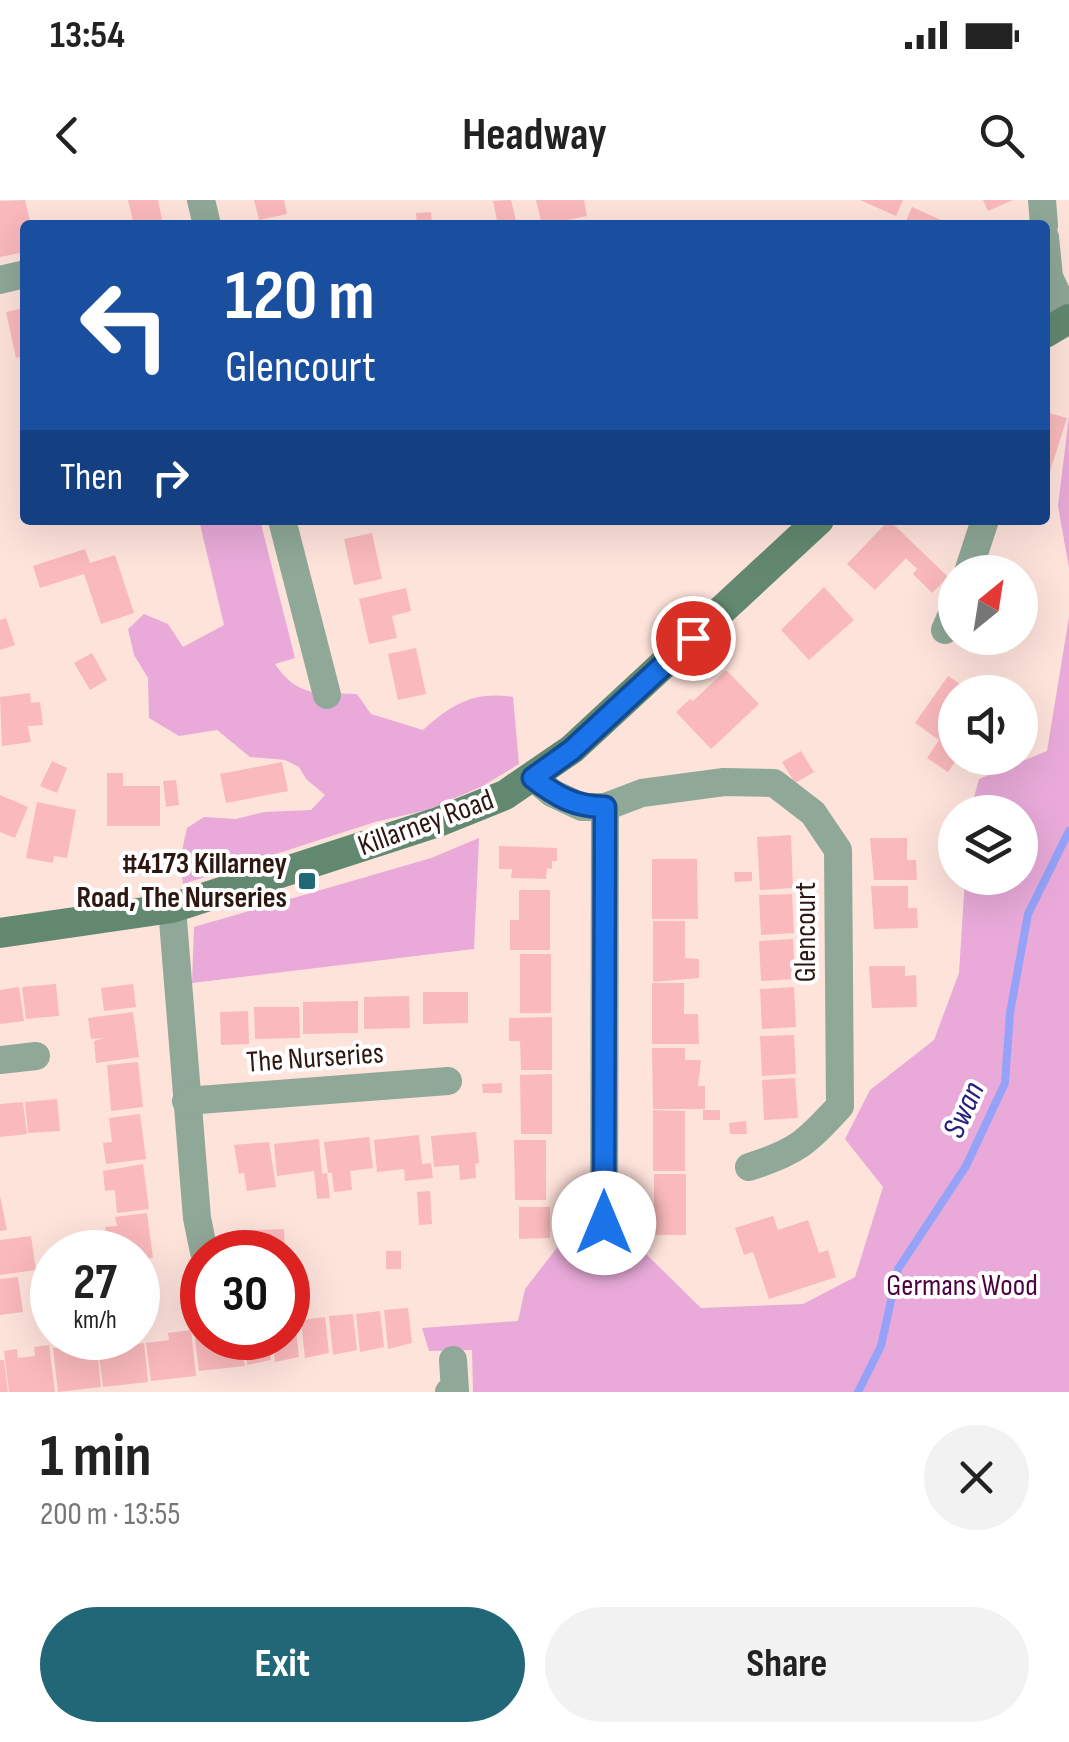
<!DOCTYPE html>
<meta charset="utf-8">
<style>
body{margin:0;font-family:"Sofia Sans Condensed",sans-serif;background:#f2f2f2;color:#222;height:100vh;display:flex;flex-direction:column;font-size:38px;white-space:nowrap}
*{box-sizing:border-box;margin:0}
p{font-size:32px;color:#767676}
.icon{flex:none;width:55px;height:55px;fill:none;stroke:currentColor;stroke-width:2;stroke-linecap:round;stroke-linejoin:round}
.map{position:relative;height:1192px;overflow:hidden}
.sheet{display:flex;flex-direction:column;background:#fff;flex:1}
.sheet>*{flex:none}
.guide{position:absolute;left:20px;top:20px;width:1030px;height:305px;border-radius:10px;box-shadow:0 10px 40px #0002;background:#1a4fa0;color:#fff;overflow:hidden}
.needle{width:65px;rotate:30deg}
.tools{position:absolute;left:938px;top:355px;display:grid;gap:20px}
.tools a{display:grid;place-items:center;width:100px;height:100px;border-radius:50%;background:#fff;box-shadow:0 10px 40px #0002;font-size:50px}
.speed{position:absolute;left:30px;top:1030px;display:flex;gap:20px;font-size:50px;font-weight:700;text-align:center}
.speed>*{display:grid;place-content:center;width:130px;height:130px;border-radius:50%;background:#fff;box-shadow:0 10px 40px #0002;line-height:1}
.speed small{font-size:25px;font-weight:400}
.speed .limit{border:15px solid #d22;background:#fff;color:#111}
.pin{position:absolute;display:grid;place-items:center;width:85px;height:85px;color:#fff;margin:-42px;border:5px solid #fff;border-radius:50%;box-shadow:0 2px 10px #0007}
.me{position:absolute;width:110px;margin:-55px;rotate:0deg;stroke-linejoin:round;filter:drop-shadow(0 0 8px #0008)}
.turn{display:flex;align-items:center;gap:35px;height:210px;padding:0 40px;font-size:45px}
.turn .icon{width:130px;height:130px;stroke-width:2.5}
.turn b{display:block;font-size:70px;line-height:85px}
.then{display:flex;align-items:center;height:95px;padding:0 40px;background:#0003;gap:20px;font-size:38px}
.round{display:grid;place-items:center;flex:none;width:105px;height:105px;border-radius:52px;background:#f2f2f2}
.summary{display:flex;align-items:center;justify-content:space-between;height:170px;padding:0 40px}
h1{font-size:60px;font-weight:700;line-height:75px}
.cta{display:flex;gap:20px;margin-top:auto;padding:20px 40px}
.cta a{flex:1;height:115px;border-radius:60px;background:#226777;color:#fff;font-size:40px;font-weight:700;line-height:115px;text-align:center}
.cta a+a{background:#f2f2f2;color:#222}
.status{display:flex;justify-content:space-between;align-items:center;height:70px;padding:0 50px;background:#fff;direction:ltr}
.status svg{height:28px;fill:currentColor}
header{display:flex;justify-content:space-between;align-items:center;height:130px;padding:0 40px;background:#fff;font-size:45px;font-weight:700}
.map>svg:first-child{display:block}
.green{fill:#e9aad9}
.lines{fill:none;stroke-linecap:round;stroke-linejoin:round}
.stream{stroke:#95a2f8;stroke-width:8}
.building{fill:#fab9bc}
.minor{stroke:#8fa897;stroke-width:28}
.secondary{stroke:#638870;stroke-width:30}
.route-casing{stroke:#114b97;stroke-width:25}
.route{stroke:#1a73e8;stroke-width:18}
.poi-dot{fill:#226777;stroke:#fff;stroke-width:4}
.labels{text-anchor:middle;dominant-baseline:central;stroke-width:8;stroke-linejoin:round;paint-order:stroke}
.street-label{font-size:30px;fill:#2f1711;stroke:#fff}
.poi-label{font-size:30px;font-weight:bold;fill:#2f1711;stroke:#fff;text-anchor:end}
.park-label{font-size:30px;fill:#4c0241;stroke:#fff}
.water-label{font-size:32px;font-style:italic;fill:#251e7f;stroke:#fff}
</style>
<div class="status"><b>13:54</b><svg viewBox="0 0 49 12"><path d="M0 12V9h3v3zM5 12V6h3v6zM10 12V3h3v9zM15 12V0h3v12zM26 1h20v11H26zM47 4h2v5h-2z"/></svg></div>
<header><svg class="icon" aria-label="back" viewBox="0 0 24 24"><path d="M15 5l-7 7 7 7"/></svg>Headway<svg class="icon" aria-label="search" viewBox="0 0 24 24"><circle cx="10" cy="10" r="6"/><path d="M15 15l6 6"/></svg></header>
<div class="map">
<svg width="1069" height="1192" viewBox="0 0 1069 1192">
<rect width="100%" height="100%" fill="#fee3db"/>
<!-- green -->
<g class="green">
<path d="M1069,216V368L1058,306Z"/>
<path d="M199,320H260L295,458L275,464C299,499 318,492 357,494L371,514L423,530C452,504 474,491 513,497L519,564L483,586L427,610L375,622L183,684L180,659L187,628L204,617L236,619L264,612L311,610L325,595L306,579L299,567L285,560L250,557L217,530L179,536L149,518L148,478L134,455L128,429L144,414L168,424L183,447L224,425Z"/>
<path d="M1069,417V1192H473L472,1150L429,1151L422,1128L518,1121L525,1089L570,1031L647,1055L701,1108L803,1104L855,1077L883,987L845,939L870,890L934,840L959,773L965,678H1020V612H970L979,579L1047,551Z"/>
<path d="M479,638L474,749L192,783L194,727L431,658Z"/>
</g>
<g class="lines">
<!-- stream -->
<path class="stream" d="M858,1192L881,1146L898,1069L966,966L1005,883L1010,813L1028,714L1069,631"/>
</g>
<!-- building -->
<g class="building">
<path d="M25,0L31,25L21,29L25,52L0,57V1Z"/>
<path d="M128,0H158L162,20L134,25Z"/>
<path d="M254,0H284L287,14L259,20Z"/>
<path d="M511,0L517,25H498L493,1Z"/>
<path d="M536,0H584L587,16L542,25Z"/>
<path d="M860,0H903L896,16Z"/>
<path d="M983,0H1013L988,11Z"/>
<path d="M912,7L952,25H904Z"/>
<path d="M431,12L432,25H417L416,13Z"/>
<path d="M25,108V156L16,158L6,112Z"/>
<path d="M1045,212L1067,218L1046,284H1045Z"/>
<path d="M889,320L948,377L932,393L913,374L917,369L906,358L875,390L847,364Z"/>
<path d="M372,333L382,379L354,385L344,339Z"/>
<path d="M85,349L90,363L115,355L134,413L101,424L84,374L40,388L33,366Z"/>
<path d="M824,387L854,420L809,460L781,430Z"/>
<path d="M406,388L411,411L392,416L397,438L369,444L359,399Z"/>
<path d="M6,418L15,445L0,450V420Z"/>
<path d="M416,448L426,494L398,500L388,454Z"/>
<path d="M92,453L107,480L90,490L74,463Z"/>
<path d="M726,470L759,504L711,549L676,512L690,499L693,501Z"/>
<path d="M948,476L972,492H955V536L951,541L955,544V558H958L948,572L927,558L939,540L915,523Z"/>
<path d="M30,493L31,503L40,502L43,525L28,526L31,542L2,546L0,497Z"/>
<path d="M801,551L814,572L795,583L782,562Z"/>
<path d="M52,561L67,568L57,593L40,586Z"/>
<path d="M282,562L288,591L226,603L220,574Z"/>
<path d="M107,573H123V586H160V626H107Z"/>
<path d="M176,580L179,605L166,607L163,581Z"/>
<path d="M0,595L28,607L15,638L0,632Z"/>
<path d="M37,602L76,610L67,658L54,656L53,663L26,658Z"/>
<path d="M791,635L793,688L760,690L757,637Z"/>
<path d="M870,638H907V660H916L917,680H874Z"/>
<path d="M499,646L557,648V661H552V669L547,668L546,679L511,678L512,669H499Z"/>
<path d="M652,659H697L698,719H652Z"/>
<path d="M734,672H752V681L735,682Z"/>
<path d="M871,686H908V708H917L918,728L874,729Z"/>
<path d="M519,690H550V750H510V720H519Z"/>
<path d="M792,694L794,733L761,735L759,695Z"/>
<path d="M653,721H685V758L699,759V778L653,782Z"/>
<path d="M793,739L795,779L761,781L759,741Z"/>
<rect x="520" y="754" width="31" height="59"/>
<path d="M869,766H905V776L916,775L917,807L872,808Z"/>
<path d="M652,783H684V814H698L699,844H652Z"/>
<path d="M56,784L59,816L26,819L22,787Z"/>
<path d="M133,784L136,807L104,811L101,788Z"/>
<path d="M19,787L24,821L0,824V790Z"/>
<path d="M794,787L796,827L762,829L760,789Z"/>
<path d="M423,792H468V823L423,824Z"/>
<path d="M409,796L410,828L364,829V797Z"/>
<path d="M358,801V833L303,834V802Z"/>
<path d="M254,807H299L300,838L255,839Z"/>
<path d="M248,811L249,844L221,845L220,812Z"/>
<path d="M133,812L139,857L96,863L94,841L104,838L91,839L88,818Z"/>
<path d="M552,817V870H521L520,841H509V818Z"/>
<path d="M794,835L796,874L762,876L760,836Z"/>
<path d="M652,848H685V860H701L698,886H705V909H653Z"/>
<path d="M138,862L143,907L111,911L107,865Z"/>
<path d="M552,874V934H521L520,875Z"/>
<path d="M795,878L798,918L764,920L762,880Z"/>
<path d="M502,883V893H483L482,884Z"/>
<path d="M57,899L60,931L28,933L25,902Z"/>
<path d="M23,902L27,934L0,937V904Z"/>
<path d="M653,910L685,911V971H653Z"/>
<rect x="703" y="910" width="17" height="10"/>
<path d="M140,914L146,959L106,964L103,943L112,942L109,918Z"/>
<path d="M746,921L747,934H730L729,923Z"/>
<path d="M476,932L479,963L475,964L476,978L460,980L459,965L434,967L431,936Z"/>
<path d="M419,935L422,964L431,963L433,978L405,981L404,969L377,972L374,940Z"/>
<path d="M369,937L373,968L350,971L352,990L334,992L332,973H328L324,942Z"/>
<path d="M319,939L322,974L327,973L330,998L317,999L314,971L277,976L274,944Z"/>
<path d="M514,940H546V1000H515Z"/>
<path d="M269,942L276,987L247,991L244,973L239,974L234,945Z"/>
<path d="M143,964L149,1009L117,1013L115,990L105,991L103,971Z"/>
<rect x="654" y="974" width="32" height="61"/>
<path d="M430,991L432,1024L419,1025L417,992Z"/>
<path d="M0,996L7,1030L0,1031Z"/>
<path d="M519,1007H550V1038L519,1039Z"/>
<path d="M147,1013L153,1058L138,1060V1052H105L120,1048L118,1039L107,1041L105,1027L117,1026L115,1017Z"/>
<path d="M773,1016L778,1030L808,1020L819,1053L828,1050L836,1077L769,1099L753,1052L744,1055L735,1028Z"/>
<path d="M284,1029L285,1052H252L251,1030Z"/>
<path d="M31,1036L36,1070L0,1075V1040Z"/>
<rect x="386" y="1051" width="15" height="18"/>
<path d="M151,1069L155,1092L138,1094V1071Z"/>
<path d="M18,1077L23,1112L0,1115V1079Z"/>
<path d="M408,1108L412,1143L388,1149L384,1110Z"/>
<path d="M380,1111L384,1147L360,1152L356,1114Z"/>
<path d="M353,1114L357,1150L333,1155L329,1116Z"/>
<path d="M325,1117L329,1153L305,1158L301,1120Z"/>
<path d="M295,1121L299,1157L275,1162L273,1138H288V1122Z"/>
<path d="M202,1122V1138H241L245,1166L199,1171L193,1123Z"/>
<path d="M191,1130L196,1176L151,1181L146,1143L169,1140L168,1133Z"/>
<path d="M72,1138H84L85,1142L96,1140L101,1187L58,1192L53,1148L65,1147L66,1153L74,1152Z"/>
<path d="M244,1138H269L271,1160L247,1165Z"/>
<path d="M144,1143L148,1182L103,1187L98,1149Z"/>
<path d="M49,1145L55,1192H9L4,1151L17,1149L18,1158L35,1156L34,1147Z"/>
<path d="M0,1160H4L8,1192H0Z"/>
</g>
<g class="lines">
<!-- minor -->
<g class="minor">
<path d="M201,0L207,25"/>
<path d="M1042,0L1044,25"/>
<path d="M1045,37L1049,77L1069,119"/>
<path d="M0,80L25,74"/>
<path d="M282,320L327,495"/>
<path d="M968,372L985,320"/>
<path d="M945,430L955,407"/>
<path d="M533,577L552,593L582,607H605L642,593L724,582L774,583L813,613L838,650L840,906C807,942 797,952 749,967"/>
<path d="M172,708L197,1018L204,1052"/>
<path d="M0,860L36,856"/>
<path d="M186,901L448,881"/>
<path d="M604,1023L605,607"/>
<path d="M449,1192L455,1191L453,1160"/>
</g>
<!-- secondary -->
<g class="secondary">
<path d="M1045,133L1069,119"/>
<path d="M0,733L172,708L438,622L505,595L572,549L819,320"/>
</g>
</g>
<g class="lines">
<!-- route casing -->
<g class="route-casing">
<path id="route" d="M604,1023L605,607C575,607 556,596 533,578L572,550L693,438"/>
</g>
<!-- route -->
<use href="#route" class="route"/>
</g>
<!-- markers -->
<rect class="poi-dot" x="297" y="671" width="20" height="20" rx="5"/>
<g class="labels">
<!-- street labels -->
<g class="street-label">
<text transform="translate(426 623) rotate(-20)">Killarney Road</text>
<text transform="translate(806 732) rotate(-90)">Glencourt</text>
<text transform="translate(315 858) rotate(-4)">The Nurseries</text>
</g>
<!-- poi labels -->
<g class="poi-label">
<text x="287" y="664">#4173 Killarney<tspan x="287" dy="34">Road, The Nurseries</tspan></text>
</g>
<!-- park labels -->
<g class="park-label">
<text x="962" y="1086">Germans Wood</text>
</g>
<!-- water labels -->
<g class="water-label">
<text transform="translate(964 910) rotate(-66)">Swan</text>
</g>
</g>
</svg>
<div class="tools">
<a><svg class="needle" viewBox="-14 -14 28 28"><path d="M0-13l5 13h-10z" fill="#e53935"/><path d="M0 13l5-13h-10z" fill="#767676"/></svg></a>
<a><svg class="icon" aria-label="sound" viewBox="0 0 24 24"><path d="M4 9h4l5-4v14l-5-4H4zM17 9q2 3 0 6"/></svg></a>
<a><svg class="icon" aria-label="layers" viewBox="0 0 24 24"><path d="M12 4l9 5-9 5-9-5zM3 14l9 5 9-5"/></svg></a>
</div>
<div class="speed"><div>27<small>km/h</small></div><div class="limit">30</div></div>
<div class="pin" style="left:693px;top:438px;background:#d93025"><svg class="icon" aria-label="arrive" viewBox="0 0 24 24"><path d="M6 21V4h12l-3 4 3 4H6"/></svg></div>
<svg class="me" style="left:604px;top:1023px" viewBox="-20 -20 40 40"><circle r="19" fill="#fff"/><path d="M0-13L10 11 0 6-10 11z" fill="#1a73e8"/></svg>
<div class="guide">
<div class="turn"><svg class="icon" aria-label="left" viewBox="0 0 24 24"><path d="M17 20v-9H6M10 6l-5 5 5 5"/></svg><div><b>120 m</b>Glencourt</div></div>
<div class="then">Then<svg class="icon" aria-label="right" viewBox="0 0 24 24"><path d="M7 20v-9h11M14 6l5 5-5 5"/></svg></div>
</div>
</div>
<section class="sheet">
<div class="summary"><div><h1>1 min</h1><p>200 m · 13:55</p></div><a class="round"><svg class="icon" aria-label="close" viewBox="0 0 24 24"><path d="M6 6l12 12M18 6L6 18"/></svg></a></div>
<div class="cta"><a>Exit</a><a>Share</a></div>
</section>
